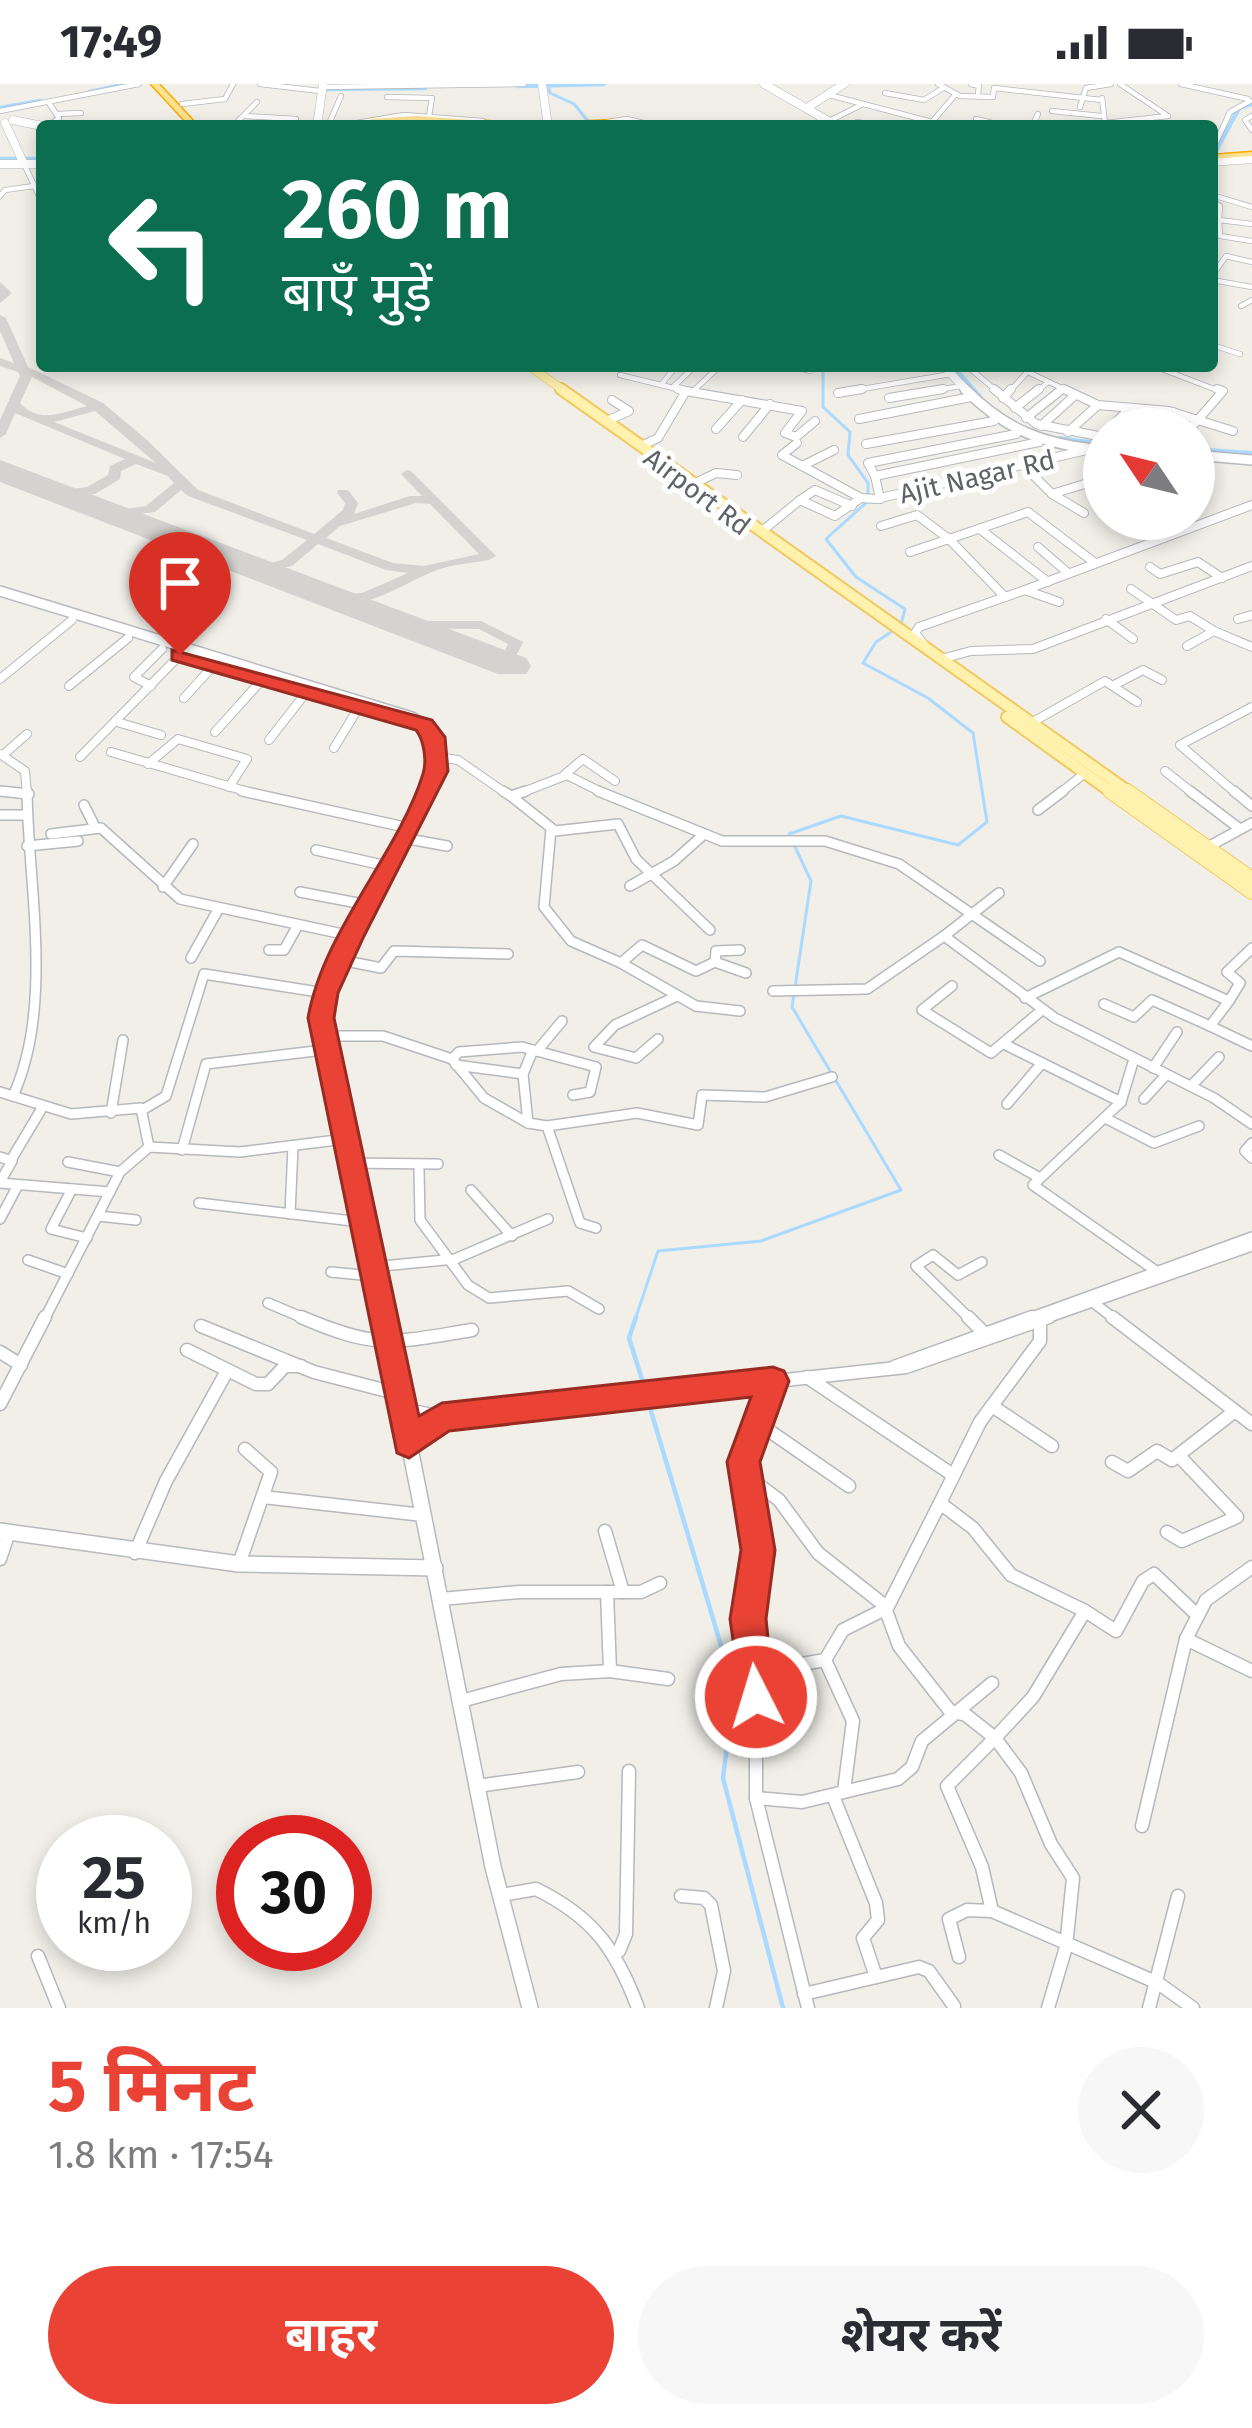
<!DOCTYPE html>
<html lang="hi">
<meta charset="utf-8">
<style>
body{margin:0;font-family:"Fira Sans","Noto Sans Devanagari",sans-serif;background:#f7f7f7;color:#2b2b33;height:100vh;display:flex;flex-direction:column;font-size:45px;white-space:nowrap}
*{box-sizing:border-box;margin:0}
p{font-size:39px;color:#7c7c81}
.icon{flex:none;width:66px;height:66px;fill:none;stroke:currentColor;stroke-width:2;stroke-linecap:round;stroke-linejoin:round}
.map{position:relative;height:1924px;overflow:hidden}
.drawer{display:flex;flex-direction:column;background:#fff;flex:1}
.drawer>*{flex:none}
.top-card{position:absolute;left:36px;top:36px;width:1182px;height:252px;border-radius:12px;box-shadow:0 6px 18px #0003;background:#0b6e4f;color:#fff;overflow:hidden}
.needle{width:78px;rotate:305deg}
.buttons{position:absolute;left:1083px;top:324px;display:grid;gap:24px}
.buttons a{display:grid;place-items:center;width:132px;height:132px;border-radius:50%;background:#fff;box-shadow:0 6px 18px #0003;font-size:60px}
.speed{position:absolute;left:36px;top:1731px;display:flex;gap:24px;font-size:60px;font-weight:700;text-align:center}
.speed>*{display:grid;place-content:center;width:156px;height:156px;border-radius:50%;background:#fff;box-shadow:0 6px 18px #0003;line-height:1}
.speed small{font-size:30px;font-weight:400}
.speed .limit{border:18px solid #d22;background:#fff;color:#111}
.pin{position:absolute;display:grid;place-items:center;width:102px;height:102px;color:#fff;margin:-123px -51px;border-radius:50% 50% 50% 0;rotate:-45deg;box-shadow:0 0 12px #0007}
.pin .icon{rotate:45deg}
.me{position:absolute;width:132px;margin:-66px;rotate:355deg;stroke-linejoin:round;filter:drop-shadow(0 0 9px #0008)}
.turn{display:flex;align-items:center;gap:42px;height:252px;padding:0 48px;font-size:54px}
.turn .icon{width:156px;height:156px;stroke-width:2.5}
.turn b{display:block;font-size:84px;line-height:102px}
.round{display:grid;place-items:center;flex:none;width:126px;height:126px;border-radius:63px;background:#f7f7f7}
.headline{display:flex;align-items:center;justify-content:space-between;height:204px;padding:0 48px}
h1{font-size:72px;font-weight:700;line-height:90px;color:#ea4335}
.cta{display:flex;gap:24px;margin-top:auto;padding:24px 48px}
.cta a{flex:1;height:138px;border-radius:72px;background:#ea4335;color:#fff;font-size:48px;font-weight:700;line-height:138px;text-align:center}
.cta a+a{background:#f7f7f7;color:#2b2b33}
.status{display:flex;justify-content:space-between;align-items:center;height:84px;padding:0 60px;background:#fff;direction:ltr}
.status svg{height:33px;fill:currentColor}
.map>svg:first-child{display:block}
.lines{fill:none;stroke-linecap:round;stroke-linejoin:round}
.stream-far1{stroke:#aadaff;stroke-width:3}
.stream{stroke:#aadaff;stroke-width:4.5}
.canal-far1{stroke:#aadaff;stroke-width:4.5}
.canal{stroke:#aadaff;stroke-width:6}
.taxiway{fill:#d4d3d0;fill-rule:evenodd}
.runway{fill:#d4d3d0;fill-rule:evenodd}
.street-far3-casing{stroke:#b5b8bc;stroke-width:6}
.street-far2-casing{stroke:#b5b8bc;stroke-width:10}
.street-far1-casing{stroke:#b5b8bc;stroke-width:12}
.street-casing{stroke:#b5b8bc;stroke-width:15}
.secondary-far3-casing{stroke:#b6babf;stroke-width:9}
.secondary-far2-casing{stroke:#b6babf;stroke-width:12}
.secondary-far1-casing{stroke:#b6babf;stroke-width:15}
.secondary-casing{stroke:#b6babf;stroke-width:18}
.primary-far2-casing{stroke:#f2c960;stroke-width:9}
.primary-far1-casing{stroke:#f2c960;stroke-width:14}
.primary-casing{stroke:#f2c960;stroke-width:16}
.highway-casing{stroke:#f9ab00;stroke-width:3}
.street-far3{stroke:#fff;stroke-width:4.5}
.street-far2{stroke:#fff;stroke-width:8}
.street-far1{stroke:#fff;stroke-width:9}
.street{stroke:#fff;stroke-width:12}
.secondary-far3{stroke:#fff;stroke-width:8}
.secondary-far2{stroke:#fff;stroke-width:9}
.secondary-far1{stroke:#fff;stroke-width:12}
.secondary{stroke:#fff;stroke-width:15}
.primary-far2{stroke:#fff2af;stroke-width:8}
.primary-far1{stroke:#fff2af;stroke-width:10}
.primary{stroke:#fff2af;stroke-width:14}
.highway{fill:#fde293;fill-rule:evenodd}
.route{fill:#ea4335;stroke:#982c22;stroke-width:3}
.labels{text-anchor:middle;dominant-baseline:central;stroke-width:10;stroke-linejoin:round;paint-order:stroke}
.far-street-label{font-size:27px;fill:#5f6368;stroke:#fff}
</style>
<div class="status"><b>17:49</b><svg viewBox="0 0 49 12"><path d="M0 12V9h3v3zM5 12V6h3v6zM10 12V3h3v9zM15 12V0h3v12zM26 1h20v11H26zM47 4h2v5h-2z"/></svg></div>
<div class="map">
<svg width="1252" height="1924" viewBox="0 0 1252 1924">
<rect width="100%" height="100%" fill="#f1efe8"/>
<g class="lines">
<!-- stream-far1 -->
<g class="stream-far1">
<path d="M548,0L550,9L574,20L592,42"/>
<path d="M823,282V323L850,348L848,371L868,399V417L826,455L856,493L905,525L901,540"/>
<path d="M635,1236L658,1167L761,1157L901,1106L792,923L811,797L789,750L841,732L958,761L987,738L973,649L928,614L863,579L876,558L894,546"/>
</g>
<!-- stream -->
<g class="stream">
<path d="M636,1233L629,1254L646,1308"/>
<path d="M648,1317L734,1605L723,1694L783,1924"/>
</g>
<!-- canal-far1 -->
<g class="canal-far1">
<path d="M518,2L604,0"/>
<path d="M320,5L425,4"/>
<path d="M90,8L127,0"/>
<path d="M0,24L40,17"/>
<path d="M1212,74L1239,24L1252,20"/>
<path d="M0,75H42"/>
<path d="M953,282L975,308"/>
</g>
<!-- canal -->
<g class="canal">
<path d="M972,305L979,313"/>
<path d="M1059,355L1104,361"/>
<path d="M1194,366L1252,370"/>
</g>
<!-- taxiway -->
<g class="taxiway">
<path d="M0,198L12,209L0,219Z"/>
<path d="M0,231L6,234L28,283L103,319L147,356L198,406L314,450L343,426L345,419L337,409L338,406H348L358,419L354,430L410,412H422L401,390L407,386L411,387L496,472L489,476C473,479 455,480 440,485C406,496 364,532 328,514L330,511L362,509L408,489L386,486L318,460L292,482L256,489V483L282,476L307,456L188,412L181,406L155,428L112,433V427L146,422L174,399L168,392L136,380L121,387L120,395L95,410L58,413V407L87,403L108,391L110,382L125,375L15,329L6,350L0,354V336L20,292L18,288L0,282V274L14,279L0,247ZM32,293L87,322C62,328 40,341 20,319ZM95,327L156,379L54,338ZM416,419L430,420L479,470L424,482L393,479L326,454L340,442Z"/>
<path d="M407,537H481L523,558L516,572L485,579L441,557L448,553L453,554L487,570L505,566L508,560L479,545L402,544L400,541Z"/>
</g>
<!-- runway -->
<path class="runway" d="M0,376L526,574L531,582L526,590H498L0,398Z"/>
<!-- street-far3 casing -->
<g class="street-far3-casing">
<g id="street-far3">
<path d="M260,0L320,7"/>
<path d="M938,0L960,12L993,13L994,4L1102,16"/>
<path d="M971,0L979,2L978,10"/>
<path d="M1181,0L1248,15"/>
<path d="M321,3L524,0"/>
<path d="M885,9L924,16L943,4"/>
<path d="M829,11L932,38"/>
<path d="M387,13L432,14L429,32"/>
<path d="M1102,14L1105,39L1168,32L1120,0"/>
<path d="M182,20L225,15L233,0"/>
<path d="M1080,23L1086,4L1111,0"/>
<path d="M0,27L139,0"/>
<path d="M1052,27L1101,32"/>
<path d="M57,30L81,29"/>
<path d="M244,32L296,35"/>
<path d="M1252,32L1245,36L1252,46"/>
<path d="M976,35L1005,42"/>
<path d="M829,37L861,21"/>
<path d="M607,38L627,35L656,42"/>
<path d="M857,38L877,42"/>
<path d="M201,40L210,42"/>
<path d="M48,42L59,34L49,19"/>
<path d="M233,42L257,18"/>
<path d="M328,42L341,12"/>
<path d="M338,42L404,31L483,37"/>
<path d="M368,42L404,37L467,42"/>
<path d="M947,42L932,38L955,11"/>
<path d="M1032,42L1038,30"/>
<path d="M1212,67L1230,28L1250,17"/>
<path d="M24,80L42,118"/>
<path d="M1212,111L1252,123"/>
<path d="M0,112L5,106L34,102"/>
<path d="M1212,118L1220,122L1219,136L1252,140"/>
<path d="M1219,136L1220,152L1252,157"/>
<path d="M1212,192L1226,172L1252,178"/>
<path d="M1212,196L1252,203"/>
<path d="M1241,222L1252,216"/>
<path d="M1212,261L1240,270"/>
<path d="M649,282L673,286L661,301"/>
<path d="M793,282L810,287"/>
<path d="M831,282L853,285"/>
<path d="M967,282L998,308"/>
<path d="M1154,282L1222,308"/>
<path d="M1028,288L1070,308"/>
<path d="M620,291L686,307"/>
<path d="M672,304L695,282"/>
<path d="M685,308H691"/>
<path d="M692,308L720,282"/>
<path d="M844,308L951,290"/>
<path d="M925,308L961,302"/>
<path d="M1009,308L1033,282"/>
<path d="M1036,308L1047,299"/>
</g>
</g>
<!-- street-far2 casing -->
<g class="street-far2-casing">
<g id="street-far2">
<path d="M678,305L686,307"/>
<path d="M994,305L1036,340L1104,353"/>
<path d="M1064,305L1098,321L1169,327L1233,347"/>
<path d="M838,309L862,305"/>
<path d="M889,314L943,305"/>
<path d="M1003,314L1011,305"/>
<path d="M1015,324L1039,305"/>
<path d="M1026,334L1061,306"/>
<path d="M859,335L971,313"/>
<path d="M607,337L629,327L612,316"/>
<path d="M1041,342L1073,313"/>
<path d="M716,345L742,316"/>
<path d="M1109,345L1130,324"/>
<path d="M1156,345L1173,328"/>
<path d="M1190,345L1223,307L1217,305"/>
<path d="M1068,348L1098,321"/>
<path d="M743,353L770,320"/>
<path d="M797,359L782,371L861,414L876,415L1091,365"/>
<path d="M866,360L994,337"/>
<path d="M643,361L658,354L686,307L802,327L785,349L796,353L815,337"/>
<path d="M802,382L834,366"/>
<path d="M1025,383L1052,410L1104,394"/>
<path d="M875,392L868,379L1016,350"/>
<path d="M693,400L716,389L737,391"/>
<path d="M1052,410L1084,429"/>
<path d="M880,415L875,392L1039,358"/>
<path d="M800,416L815,406L852,422"/>
<path d="M881,442L917,431L949,455L1028,428L1095,479"/>
<path d="M980,445L1048,498"/>
<path d="M761,448L800,416L835,432L861,414"/>
<path d="M1038,463L1068,489"/>
<path d="M910,468L949,455L1005,513"/>
<path d="M1150,483L1160,490L1198,478L1222,494"/>
<path d="M1131,505L1176,536L1190,532L1214,547"/>
<path d="M1025,506L1252,421"/>
<path d="M1106,535L1133,555"/>
<path d="M1238,535L1252,531"/>
<path d="M924,561L915,549L919,543L1025,506L1059,518"/>
<path d="M1187,562L1214,547L1252,563"/>
<path d="M941,575L971,567L1033,565L1252,482"/>
<path d="M0,595L72,536"/>
<path d="M1114,601L1143,586L1162,596"/>
<path d="M69,602L128,554"/>
<path d="M151,602L134,593L162,565"/>
<path d="M184,614L213,582"/>
<path d="M117,638L161,651"/>
<path d="M1031,639L1105,597L1137,618"/>
<path d="M215,648L261,597"/>
<path d="M269,656L305,610"/>
<path d="M334,664L359,623"/>
<path d="M111,668L255,710"/>
<path d="M0,670L25,687L27,710"/>
<path d="M3,671L27,650"/>
<path d="M80,673L180,571"/>
<path d="M438,673L458,676L507,710"/>
<path d="M148,680L178,655L247,675L229,703"/>
<path d="M1165,687L1194,710"/>
<path d="M564,691L583,675L615,697"/>
<path d="M0,707L25,710"/>
<path d="M518,710L567,691L605,710"/>
<path d="M1059,710L1085,689"/>
<path d="M1237,710L1180,661L1252,623"/>
</g>
</g>
<!-- street-far1 casing -->
<g class="street-far1-casing">
<g id="street-far1">
<path d="M0,707L29,710"/>
<path d="M242,707L409,744"/>
<path d="M503,707L511,712"/>
<path d="M526,707L511,712L555,747L618,740L636,775L710,846"/>
<path d="M598,707L722,757H825L899,780L1040,877"/>
<path d="M1190,707L1240,745"/>
<path d="M1234,707L1252,722"/>
<path d="M84,721L95,743"/>
<path d="M1038,726L1063,707"/>
<path d="M0,731H27"/>
<path d="M551,745L544,823L571,857L621,879"/>
<path d="M51,750L101,744L180,815L352,852"/>
<path d="M403,754L447,762"/>
<path d="M27,762L78,757"/>
<path d="M1204,765L1252,739"/>
<path d="M316,766L387,782"/>
<path d="M630,802L674,777L702,752"/>
<path d="M163,803L193,760"/>
<path d="M300,808L368,821"/>
<path d="M944,852L999,809"/>
<path d="M269,866H284L298,841"/>
<path d="M740,866L716,867L715,878L746,889"/>
<path d="M191,874L219,824"/>
<path d="M341,876L381,884L394,867L508,870"/>
<path d="M715,878L696,887L642,861L621,879L696,922L740,927"/>
<path d="M952,902L922,926L991,969L1042,926"/>
<path d="M773,907L867,905L944,852L1055,934L1214,1014L1252,1040"/>
<path d="M1025,914L1119,868L1229,917L1210,942L1152,916L1134,933L1104,920"/>
<path d="M1229,917L1240,899L1227,888L1252,864"/>
<path d="M1210,942L1252,962"/>
<path d="M322,952H383L452,975L459,968L522,963L596,983L590,1008L573,1011"/>
<path d="M658,955L636,974L594,963L615,941L677,912"/>
<path d="M1004,960L1121,1018L1134,975"/>
<path d="M537,967L562,937"/>
<path d="M452,975L484,1014L528,1039L523,990"/>
<path d="M456,981L523,990L533,966"/>
<path d="M1153,984L1177,948"/>
<path d="M1191,1002L1219,973"/>
<path d="M0,1008L71,1030L141,1024L149,1063"/>
<path d="M13,1012C54,922 28,802 27,707"/>
<path d="M1144,1015L1166,991"/>
<path d="M1121,1018L1033,1101L1156,1187"/>
<path d="M1007,1020L1042,979"/>
<path d="M144,1025L166,1012L204,890L325,909"/>
<path d="M111,1029L123,956"/>
<path d="M1105,1034L1154,1059L1199,1042"/>
<path d="M528,1039L547,1042L637,1029L698,1041L702,1011L765,1013L832,993"/>
<path d="M547,1042L580,1139L596,1144"/>
<path d="M1252,1059L1245,1067L1252,1074"/>
<path d="M182,1066L206,980L324,966"/>
<path d="M999,1071L1040,1094"/>
<path d="M0,1073L12,1077L0,1098"/>
<path d="M11,1076L42,1024"/>
<path d="M68,1078L120,1088"/>
<path d="M348,1079L438,1080"/>
<path d="M419,1086L420,1136L468,1201L489,1214L568,1207L599,1225"/>
<path d="M0,1099L110,1108"/>
<path d="M72,1105L51,1145L87,1154"/>
<path d="M471,1106L512,1152"/>
<path d="M199,1119L361,1138"/>
<path d="M290,1130L293,1062"/>
<path d="M98,1132L136,1136"/>
<path d="M0,1135L18,1101"/>
<path d="M28,1176L68,1190"/>
<path d="M372,1183L455,1175L548,1135"/>
<path d="M331,1188L373,1192"/>
<path d="M268,1219L308,1236"/>
<path d="M1094,1219L1116,1236"/>
<path d="M44,1236L120,1088L149,1063L240,1068L345,1055"/>
<path d="M971,1236L916,1182L933,1171L958,1191L982,1178"/>
<path d="M1024,1236L1252,1153"/>
<path d="M1041,1236L1252,1162"/>
</g>
</g>
<!-- street casing -->
<g class="street-casing">
<g id="street">
<path d="M301,1233C378,1266 391,1259 472,1246"/>
<path d="M968,1233L985,1250"/>
<path d="M1112,1233L1252,1340"/>
<path d="M201,1242L314,1288L399,1310"/>
<path d="M187,1266L256,1300H268L285,1282H301"/>
<path d="M0,1268L21,1281"/>
<path d="M894,1283L1032,1233"/>
<path d="M807,1293L953,1391"/>
<path d="M773,1297L744,1378L758,1466L748,1535L756,1588V1714L808,1924"/>
<path d="M0,1320L45,1233"/>
<path d="M992,1322L1052,1362"/>
<path d="M403,1325L442,1333L906,1283L1049,1233"/>
<path d="M758,1339L849,1402"/>
<path d="M409,1359L442,1333"/>
<path d="M1112,1378L1128,1387L1157,1367L1172,1376L1235,1327"/>
<path d="M743,1389L779,1416L818,1469L884,1521L899,1562L950,1627L966,1631L995,1654L947,1702L982,1783L992,1827"/>
<path d="M263,1413L423,1431"/>
<path d="M940,1419L980,1338L1040,1257V1239"/>
<path d="M605,1447L623,1508"/>
<path d="M1167,1448L1182,1457L1237,1433L1180,1373"/>
<path d="M135,1469L166,1397L227,1287"/>
<path d="M0,1475L9,1448"/>
<path d="M239,1480L271,1388L245,1365"/>
<path d="M1252,1483L1206,1516L1186,1555L1252,1587"/>
<path d="M441,1515L519,1508H641L660,1499"/>
<path d="M1085,1527L1116,1547L1143,1497L1154,1490L1195,1529"/>
<path d="M825,1576L853,1637L844,1707"/>
<path d="M610,1587L668,1595"/>
<path d="M756,1588L825,1576L843,1546L887,1524L940,1419L973,1444L1011,1491L1085,1527L1033,1613L995,1654L1021,1689L1051,1760L1073,1794L1066,1863L1048,1924"/>
<path d="M461,1617L561,1590L610,1587L607,1508"/>
<path d="M477,1702L578,1688"/>
<path d="M833,1712L876,1819L878,1836L863,1854L876,1893"/>
<path d="M756,1714L802,1718L898,1695L912,1683L922,1657L992,1599"/>
<path d="M1142,1742L1186,1555"/>
<path d="M502,1811L536,1805C593,1833 616,1865 638,1924"/>
<path d="M681,1812L704,1814L711,1821L724,1887L716,1924"/>
<path d="M619,1867L626,1850L629,1687"/>
<path d="M38,1872L59,1924"/>
<path d="M959,1873L949,1835L967,1826L992,1827L1158,1899L1193,1924"/>
<path d="M804,1910L919,1883L929,1887L954,1922"/>
<path d="M1149,1924L1178,1812"/>
</g>
</g>
<!-- secondary-far3 casing -->
<g class="secondary-far3-casing">
<g id="secondary-far3">
<path d="M542,0L548,42"/>
<path d="M764,0L837,42"/>
<path d="M810,22L844,0"/>
<path d="M13,36L42,42"/>
<path d="M5,39L24,80"/>
<path d="M317,42L323,0"/>
<path d="M1212,78L1252,75"/>
<path d="M0,80H42"/>
<path d="M944,282L968,308"/>
</g>
</g>
<!-- secondary-far2 casing -->
<g class="secondary-far2-casing">
<g id="secondary-far2">
<path d="M965,305C1006,347 1046,361 1104,366"/>
<path d="M1194,371L1252,376"/>
<path d="M0,507L412,633C444,652 439,679 427,710"/>
</g>
</g>
<!-- secondary-far1 casing -->
<g class="secondary-far1-casing">
<path id="secondary-far1" d="M385,1236L322,952L325,909L428,707"/>
</g>
<!-- secondary casing -->
<g class="secondary-casing">
<g id="secondary">
<path d="M384,1233L493,1783L530,1924"/>
<path d="M0,1447L239,1480L435,1484"/>
</g>
</g>
<!-- primary-far2 casing -->
<g class="primary-far2-casing">
<path id="primary-far2" d="M529,282L566,308"/>
</g>
<!-- primary-far1 casing -->
<g class="primary-far1-casing">
<g id="primary-far1">
<path d="M561,305L1132,710"/>
<path d="M1007,633L1114,710"/>
</g>
</g>
<!-- primary casing -->
<g class="primary-casing">
<g id="primary">
<path d="M1110,707L1252,808"/>
<path d="M1127,707L1252,795"/>
</g>
</g>
<!-- highway casing -->
<g class="highway-casing">
<g id="highway">
<path d="M151,0H159L198,42H190Z"/>
<path d="M416,32L526,40L617,36L651,42H485L416,37L347,42L373,35Z"/>
<path d="M1252,68V72L1212,75V71Z"/>
</g>
</g>
<!-- street-far3 -->
<use href="#street-far3" class="street-far3"/>
<!-- street-far2 -->
<use href="#street-far2" class="street-far2"/>
<!-- street-far1 -->
<use href="#street-far1" class="street-far1"/>
<!-- street -->
<use href="#street" class="street"/>
<!-- secondary-far3 -->
<use href="#secondary-far3" class="secondary-far3"/>
<!-- secondary-far2 -->
<use href="#secondary-far2" class="secondary-far2"/>
<!-- secondary-far1 -->
<use href="#secondary-far1" class="secondary-far1"/>
<!-- secondary -->
<use href="#secondary" class="secondary"/>
<!-- primary-far2 -->
<use href="#primary-far2" class="primary-far2"/>
<!-- primary-far1 -->
<use href="#primary-far1" class="primary-far1"/>
<!-- primary -->
<use href="#primary" class="primary"/>
<!-- highway -->
<use href="#highway" class="highway"/>
</g>
<!-- route -->
<path class="route" d="M172,566L432,636L445,653L448,687L364,852L338,909L334,934L419,1332L442,1319L773,1283L784,1287L789,1297L760,1378L775,1466L766,1535L774,1613L769,1626L756,1631L743,1626L730,1535L741,1466L727,1378L751,1313L449,1347L409,1374L397,1369L308,934C323,847 398,770 423,690C427,677 424,656 416,646L172,576Z"/>
<g class="labels">
<!-- far-street labels -->
<g class="far-street-label">
<text transform="translate(977 393) rotate(-13)">Ajit Nagar Rd</text>
<text transform="translate(697 408) rotate(37)">Airport Rd</text>
</g>
</g>
</svg>
<div class="buttons">
<a><svg class="needle" viewBox="-14 -14 28 28"><path d="M0-13l5 13h-10z" fill="#e53935"/><path d="M0 13l5-13h-10z" fill="#7c7c81"/></svg></a>
</div>
<div class="speed"><div>25<small>km/h</small></div><div class="limit">30</div></div>
<div class="pin" style="left:180px;top:571px;background:#d93025"><svg class="icon" aria-label="arrive" viewBox="0 0 24 24"><path d="M6 21V4h12l-3 4 3 4H6"/></svg></div>
<svg class="me" style="left:756px;top:1613px" viewBox="-20 -20 40 40"><circle r="17" fill="#ea4335" stroke="#fff" stroke-width="3"/><path d="M0-11L8 9 0 5-8 9z" fill="#fff"/></svg>
<div class="top-card">
<div class="turn"><svg class="icon" aria-label="left" viewBox="0 0 24 24"><path d="M17 20v-9H6M10 6l-5 5 5 5"/></svg><div><b>260 m</b>बाएँ मुड़ें</div></div>
</div>
</div>
<section class="drawer">
<div class="headline"><div><h1>5 मिनट</h1><p>1.8 km · 17:54</p></div><a class="round"><svg class="icon" aria-label="close" viewBox="0 0 24 24"><path d="M6 6l12 12M18 6L6 18"/></svg></a></div>
<div class="cta"><a>बाहर</a><a>शेयर करें</a></div>
</section>
